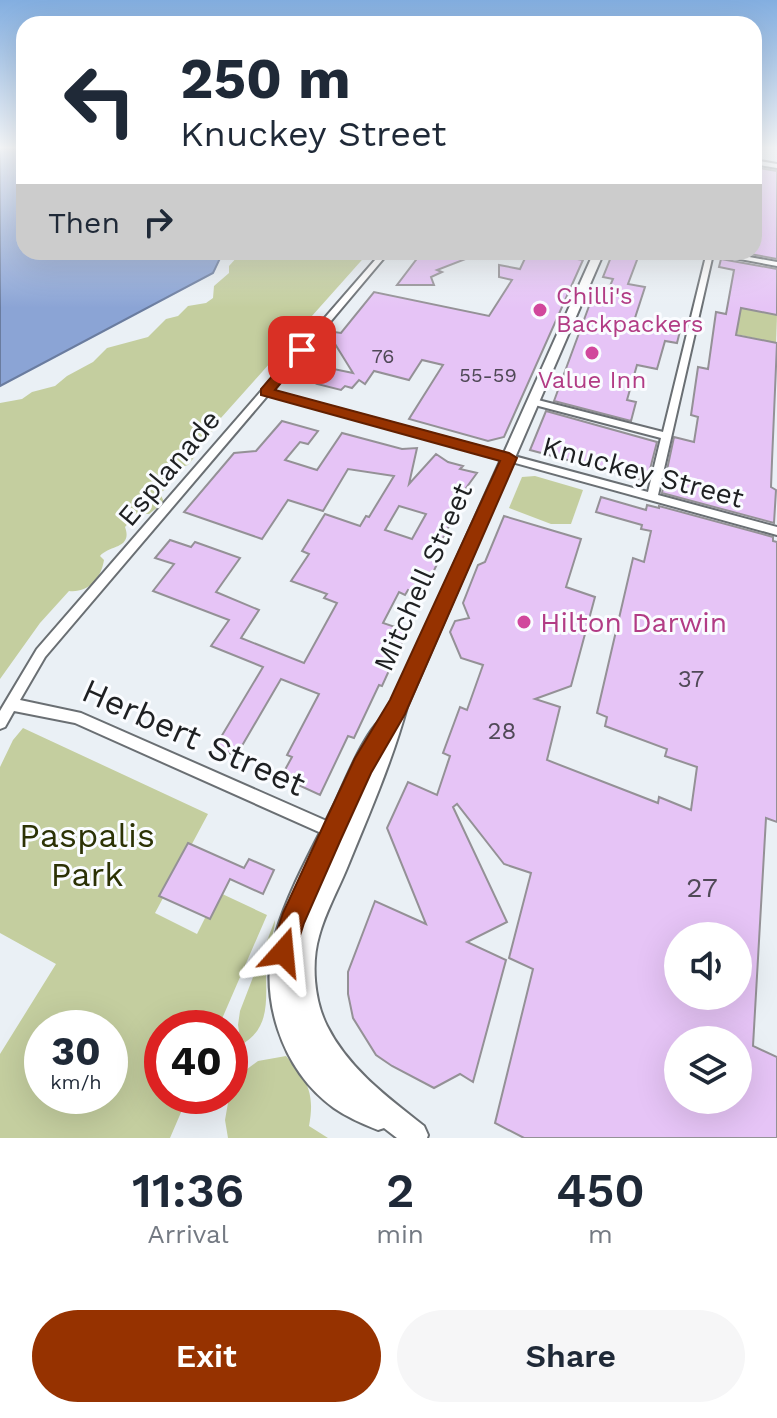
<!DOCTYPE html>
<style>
body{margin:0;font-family:"Work Sans",sans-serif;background:#f6f6f7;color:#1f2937;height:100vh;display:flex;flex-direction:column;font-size:30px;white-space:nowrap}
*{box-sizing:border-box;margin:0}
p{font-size:26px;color:#747a83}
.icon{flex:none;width:44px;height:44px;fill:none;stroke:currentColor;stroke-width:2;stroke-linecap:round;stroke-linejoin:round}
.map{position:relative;height:1138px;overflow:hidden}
.details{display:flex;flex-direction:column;background:#fff;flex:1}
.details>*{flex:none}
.guide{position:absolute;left:16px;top:16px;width:746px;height:244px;border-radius:24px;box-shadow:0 8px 32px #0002;background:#fff;color:#1f2937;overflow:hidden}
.fabs{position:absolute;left:664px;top:922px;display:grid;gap:16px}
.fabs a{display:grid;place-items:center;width:88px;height:88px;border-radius:50%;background:#fff;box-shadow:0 8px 32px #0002;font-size:40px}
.speed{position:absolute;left:24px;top:1010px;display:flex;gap:16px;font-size:40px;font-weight:700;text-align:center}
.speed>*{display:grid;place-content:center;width:104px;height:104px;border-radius:50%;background:#fff;box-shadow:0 8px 32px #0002;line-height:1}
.speed small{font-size:20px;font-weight:400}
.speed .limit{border:12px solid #d22;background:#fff;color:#111}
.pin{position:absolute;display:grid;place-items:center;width:68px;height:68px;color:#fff;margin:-34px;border-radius:16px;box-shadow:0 4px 12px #0006}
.me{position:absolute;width:88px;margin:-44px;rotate:18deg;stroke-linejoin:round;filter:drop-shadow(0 0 6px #0008)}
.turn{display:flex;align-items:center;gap:28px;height:168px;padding:0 32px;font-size:36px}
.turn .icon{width:104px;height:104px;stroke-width:2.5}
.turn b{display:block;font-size:56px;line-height:68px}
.then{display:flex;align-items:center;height:76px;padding:0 32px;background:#0003;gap:16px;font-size:30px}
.eta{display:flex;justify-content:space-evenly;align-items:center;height:136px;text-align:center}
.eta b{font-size:48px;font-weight:600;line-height:56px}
.action{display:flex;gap:16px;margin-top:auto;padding:16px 32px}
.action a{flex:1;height:92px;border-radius:48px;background:#963200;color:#fff;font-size:32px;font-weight:600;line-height:92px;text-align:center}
.action a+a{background:#f6f6f7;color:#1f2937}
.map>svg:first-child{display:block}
.green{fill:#c4ce9f;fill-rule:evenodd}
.water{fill:#8ba4d5;stroke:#6a7c9f;stroke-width:2}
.building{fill:#e6c4f6;stroke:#949196;stroke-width:2;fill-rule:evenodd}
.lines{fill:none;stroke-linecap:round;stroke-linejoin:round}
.street-casing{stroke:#6a6f73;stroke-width:4}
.secondary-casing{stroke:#6a6f73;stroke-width:4}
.street{fill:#fff;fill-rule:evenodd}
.secondary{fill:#fff;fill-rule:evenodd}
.route{fill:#963200;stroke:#622000;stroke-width:2}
.hotel-dot{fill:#d1479c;stroke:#fafcff;stroke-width:3}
.labels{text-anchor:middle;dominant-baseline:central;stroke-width:6;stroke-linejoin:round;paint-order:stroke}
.far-number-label{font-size:20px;fill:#504957}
.far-hotel-label{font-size:24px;fill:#b23c85;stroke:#fafcff;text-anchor:start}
.number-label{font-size:24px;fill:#504957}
.street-label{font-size:28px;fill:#1e2022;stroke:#fafcff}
.hotel-label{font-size:28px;fill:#b23c85;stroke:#fafcff;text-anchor:start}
.near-number-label{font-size:28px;fill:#504957}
.near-street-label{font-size:34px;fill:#1e2022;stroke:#fafcff}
.near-park-label{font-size:34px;fill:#2c3205;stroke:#fafcff}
</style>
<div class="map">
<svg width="777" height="1138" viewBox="0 0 777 1138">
<rect width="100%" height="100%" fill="#eaf0f5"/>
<!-- green -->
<g class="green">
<path d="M233,252H369L220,419L217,429L207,434L197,445L200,450L188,465L176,469L170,476V486L160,493L164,502L149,514H136L125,527C133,549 109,545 100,556L104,560C101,579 88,593 69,591L40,623L0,679V403L22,399L32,392L55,386L67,376L93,362L107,348L148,337L166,319L178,316L188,306L206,303L213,298L214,286L229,273V266L239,255Z"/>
<path d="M741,308L777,315L776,343L736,334Z"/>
<path d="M535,476L583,490L571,524H551L509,508L522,477Z"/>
<path d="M23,728L208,814L155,913L197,934L218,892L267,915L218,1028H162V1096H188L170,1138H0V1054L56,964L0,933V767L13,740ZM42,1028H110V1096H42Z"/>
<path d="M275,920C275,931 269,944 267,957C263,990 276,1025 241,1045L238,1025L240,1011Z"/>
<path d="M286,1056C308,1081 315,1093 309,1126L328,1138H228L225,1120L232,1080L258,1061Z"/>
</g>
<!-- water -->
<path class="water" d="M0,149H24V252H223L213,273L0,386Z"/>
<!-- building -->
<g class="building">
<path d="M754,167L777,171V259L739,252H754Z"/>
<path d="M422,252H481V253L437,270L442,272L431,277L434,285H397Z"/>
<path d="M528,252H580L577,259L583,260L504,437L488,441L409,419L443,365L422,360L409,380L374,371L365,384L359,380L352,388L345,386L341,390L317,384L329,368L353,373L327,331L341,333L374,292L489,316L512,280L499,277V265L520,269Z"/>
<path d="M613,252H640L628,284L645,287L634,321L680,331L677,343L665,341L657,369L637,365L627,400L636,402L631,421L554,401L592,298L604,300L613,279L603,277Z"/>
<path d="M721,259L777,269V315L741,308L736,335L777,343L772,461L771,487L776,490L774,523L662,493L674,437L694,442L698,417L691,415L698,367L708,369L716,312L726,314L734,270L719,267Z"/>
<path d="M546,411L657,442L647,481L530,450Z"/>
<path d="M282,421L318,431L308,444L300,442L285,460L317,470L342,433L402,449L417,448L409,484L436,454L448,462L463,466L460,469L477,473L450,510L456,512L436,552L442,554L422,595L408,590L405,595L399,592L383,623L407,631L382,686L379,685L354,738L348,736L320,795L281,777L292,757L287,755L319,694L281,679L236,756L215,747L263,667L211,646L229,620L153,591L174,564L155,558L170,540L191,547L195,542L240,558L216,592L259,610L241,638L304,663L337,603L324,598L327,594L291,581L309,554L302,551L325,514L360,526L366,516L369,517L394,476L348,469L323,511L288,500L262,539L184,512L234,453L256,451ZM399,506L426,514L412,539L385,530Z"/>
<path d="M601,497L646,510L647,505L659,508V506L773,537V541L777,542V822L766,818L753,1046L777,1057V1138H524L495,1123L533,969L509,958L531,873L504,864L457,804L453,807L507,922L467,942L506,960L473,1082L460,1074L434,1088L392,1066L376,1055L353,1018L348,994V972L375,901L426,924L387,828L408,782L437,795L450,756L443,753L460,707L467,710L483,665L461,658L450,632L455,621L469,618L463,603L478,565L485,562L504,516L581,539L566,587L595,597L571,686L535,699L560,707L547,760L658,803L659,797L691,810L697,767L665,756L667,749L605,726L607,717L597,713L633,558L644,562L651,531L641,529L642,525L596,512ZM678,936H738V996H678ZM678,1040H738V1100H678Z"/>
<path d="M188,843L244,868L249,859L274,870L263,894L230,879L210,919L159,896Z"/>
</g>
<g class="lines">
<!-- street casing -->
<g class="street-casing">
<g id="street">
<path d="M754,160L777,164V168L754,164Z"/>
<path d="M382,252H389L272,391L648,492L661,438L531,404L530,402L534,399L663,432L707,252H722L777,262V266L713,254L658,495L777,527V535L268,395L45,657L20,700L81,713L338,826L340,831L338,836L333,838L328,836L75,723L14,711L5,727L0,729V711L37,649Z"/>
</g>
</g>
<!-- secondary casing -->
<g class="secondary-casing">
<path id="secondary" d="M594,252H604L407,707C392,762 369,814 347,868C338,890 325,913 319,936C311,963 314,1000 327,1026C348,1068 387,1097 424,1126L428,1135L427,1138H397L384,1128L378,1130C363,1124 347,1117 334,1108C281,1070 257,995 276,933C289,889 314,846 334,805C343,786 368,723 386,716Z"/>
</g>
<!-- street -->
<use href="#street" class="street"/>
<!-- secondary -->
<use href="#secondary" class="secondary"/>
</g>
<!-- sky -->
<linearGradient id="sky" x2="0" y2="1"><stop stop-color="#83aee0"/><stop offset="0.48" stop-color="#f6f8fa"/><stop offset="1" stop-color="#f6f8fa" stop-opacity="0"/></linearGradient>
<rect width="777" height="308" fill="url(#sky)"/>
<!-- route -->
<path class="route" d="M297,347L308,350L275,390L509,453L517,458L405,714L371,773L341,839L304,923L292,961L283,965L274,961L270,952L283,913L325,822L355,758L390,700L500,461L261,395V389Z"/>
<!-- markers -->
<g class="hotel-dot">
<circle cx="540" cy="310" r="8"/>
<circle cx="592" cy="353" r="8"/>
<circle cx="524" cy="622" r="8"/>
</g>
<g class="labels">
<!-- far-number labels -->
<g class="far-number-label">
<text x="383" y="356">76</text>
<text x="488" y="375">55-59</text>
</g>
<!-- far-hotel labels -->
<g class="far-hotel-label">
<text x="556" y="296">Chilli's<tspan x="556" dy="28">Backpackers</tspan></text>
<text x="592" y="380" text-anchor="middle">Value Inn</text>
</g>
<!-- number labels -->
<g class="number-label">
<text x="691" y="679">37</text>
<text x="502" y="731">28</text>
</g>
<!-- street labels -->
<g class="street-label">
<text transform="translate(169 468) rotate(-50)">Esplanade</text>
<text transform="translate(643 472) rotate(15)">Knuckey Street</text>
<text transform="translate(423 577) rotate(-66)">Mitchell Street</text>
</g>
<!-- hotel labels -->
<g class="hotel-label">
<text x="540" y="622">Hilton Darwin</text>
</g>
<!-- near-number labels -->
<g class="near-number-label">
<text x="702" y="887">27</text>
</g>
<!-- near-street labels -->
<g class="near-street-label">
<text transform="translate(194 737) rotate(24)">Herbert Street</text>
</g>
<!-- near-park labels -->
<g class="near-park-label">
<text x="87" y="835">Paspalis<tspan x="87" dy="39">Park</tspan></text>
</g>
</g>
</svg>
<div class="fabs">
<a><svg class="icon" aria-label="sound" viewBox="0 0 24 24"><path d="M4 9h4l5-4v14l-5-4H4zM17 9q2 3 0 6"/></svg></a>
<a><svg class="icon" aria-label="layers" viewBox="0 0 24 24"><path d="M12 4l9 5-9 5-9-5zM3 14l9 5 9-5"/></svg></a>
</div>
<div class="speed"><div>30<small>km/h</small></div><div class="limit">40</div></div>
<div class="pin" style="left:302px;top:350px;background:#d93025"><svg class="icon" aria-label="arrive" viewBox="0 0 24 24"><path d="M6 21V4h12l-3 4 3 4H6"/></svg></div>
<svg class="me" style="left:283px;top:952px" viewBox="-20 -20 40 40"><path d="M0-17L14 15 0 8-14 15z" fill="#963200" stroke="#fff" stroke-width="4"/></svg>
<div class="guide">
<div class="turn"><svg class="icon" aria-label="left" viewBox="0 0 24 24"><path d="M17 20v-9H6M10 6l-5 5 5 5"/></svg><div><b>250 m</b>Knuckey Street</div></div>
<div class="then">Then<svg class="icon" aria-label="right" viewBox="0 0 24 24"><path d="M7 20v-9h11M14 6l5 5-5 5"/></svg></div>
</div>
</div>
<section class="details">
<div class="eta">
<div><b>11:36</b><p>Arrival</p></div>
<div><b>2</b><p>min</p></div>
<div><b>450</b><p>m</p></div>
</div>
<div class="action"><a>Exit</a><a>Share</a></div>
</section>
